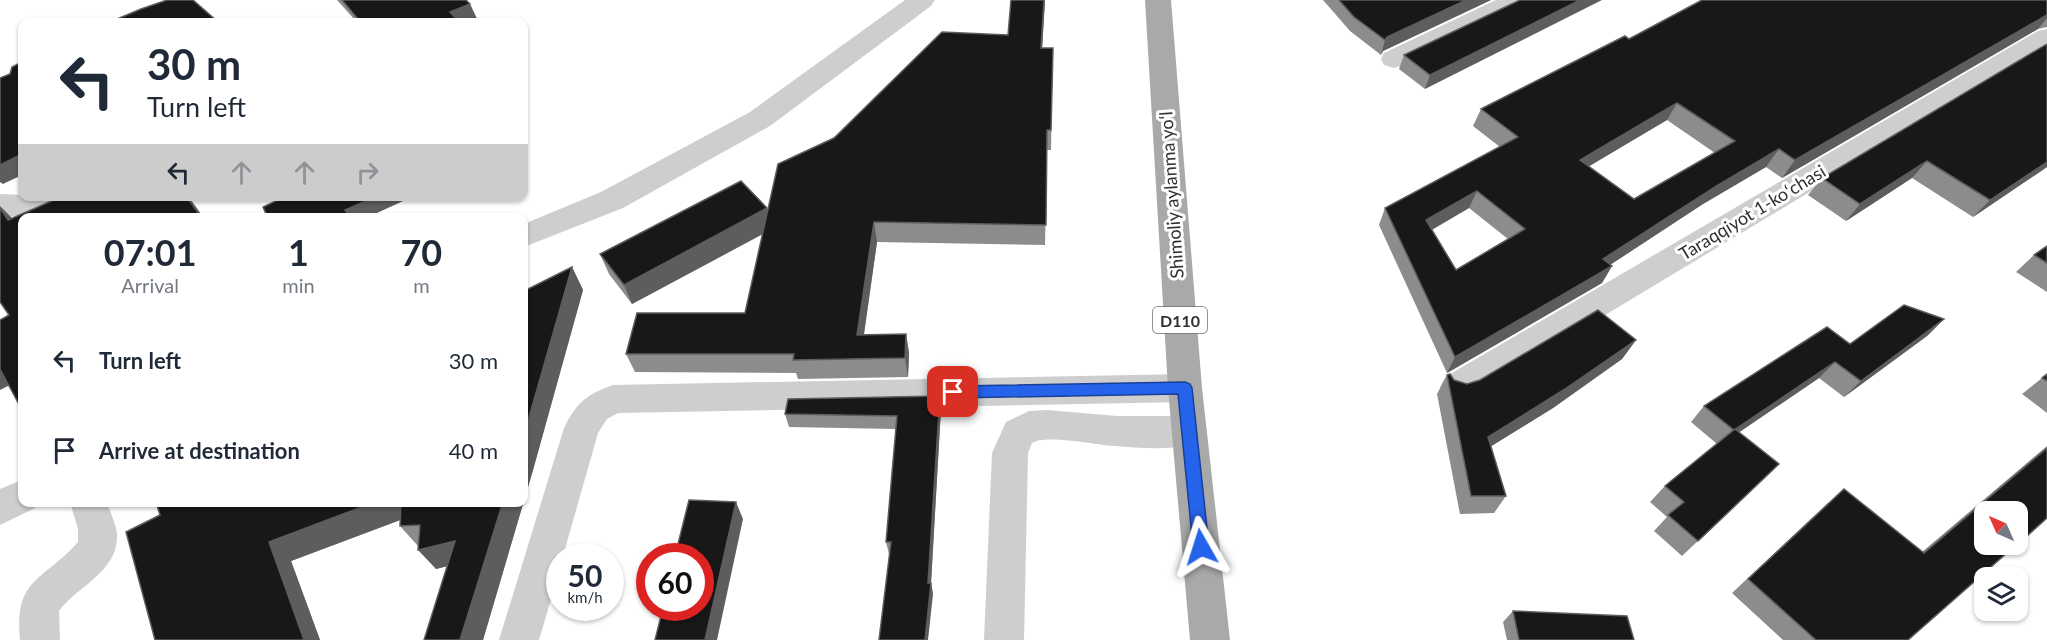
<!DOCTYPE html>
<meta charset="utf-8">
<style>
body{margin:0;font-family:Lato,sans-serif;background:#f6f6f7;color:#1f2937;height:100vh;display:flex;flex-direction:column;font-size:22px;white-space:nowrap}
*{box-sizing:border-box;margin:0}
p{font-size:20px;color:#747a83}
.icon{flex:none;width:33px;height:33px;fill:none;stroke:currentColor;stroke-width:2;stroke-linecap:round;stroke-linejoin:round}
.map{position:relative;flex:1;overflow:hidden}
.sheet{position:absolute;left:18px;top:213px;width:510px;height:294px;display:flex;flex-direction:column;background:#fff;border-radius:12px;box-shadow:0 2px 4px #0004}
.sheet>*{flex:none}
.guide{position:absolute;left:18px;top:18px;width:510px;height:183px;border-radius:12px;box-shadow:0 2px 4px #0004;background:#fff;color:#1f2937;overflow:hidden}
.needle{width:39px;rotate:315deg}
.tools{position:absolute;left:1974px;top:501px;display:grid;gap:12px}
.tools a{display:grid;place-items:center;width:54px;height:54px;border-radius:12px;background:#fff;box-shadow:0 2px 4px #0004;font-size:30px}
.speed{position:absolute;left:546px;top:543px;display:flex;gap:12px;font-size:30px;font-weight:700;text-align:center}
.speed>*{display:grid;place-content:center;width:78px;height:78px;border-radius:50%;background:#fff;box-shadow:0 2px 4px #0004;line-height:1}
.speed small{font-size:15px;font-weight:400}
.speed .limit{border:9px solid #d22;background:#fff;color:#111}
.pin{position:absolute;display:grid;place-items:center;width:51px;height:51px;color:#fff;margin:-26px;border-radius:12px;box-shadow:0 3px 9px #0006}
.me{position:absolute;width:66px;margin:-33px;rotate:354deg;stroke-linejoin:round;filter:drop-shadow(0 0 4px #0008)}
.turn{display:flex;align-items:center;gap:21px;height:126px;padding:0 30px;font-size:27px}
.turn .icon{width:78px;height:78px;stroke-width:2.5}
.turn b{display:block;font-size:42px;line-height:51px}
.lanes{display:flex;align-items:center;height:57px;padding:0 30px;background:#0003;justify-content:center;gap:30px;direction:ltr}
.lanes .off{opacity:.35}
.eta{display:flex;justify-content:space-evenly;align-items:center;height:102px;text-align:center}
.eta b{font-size:36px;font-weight:700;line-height:42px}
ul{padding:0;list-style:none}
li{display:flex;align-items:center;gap:18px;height:90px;padding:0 30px}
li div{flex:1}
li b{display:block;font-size:22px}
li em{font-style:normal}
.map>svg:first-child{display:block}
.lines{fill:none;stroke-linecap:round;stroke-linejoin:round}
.minor{fill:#cecece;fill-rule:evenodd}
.major{fill:#a9a9a9;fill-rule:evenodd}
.wall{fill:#8c8c8c;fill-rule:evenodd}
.shaded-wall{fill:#5d5d5d}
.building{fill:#181818;stroke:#5d5d5d;stroke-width:1.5;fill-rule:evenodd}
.route{fill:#2563eb;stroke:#184099;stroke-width:1.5}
.labels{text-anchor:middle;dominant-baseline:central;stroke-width:6;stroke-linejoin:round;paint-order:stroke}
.shield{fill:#fff;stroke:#6f6f6f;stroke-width:1.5}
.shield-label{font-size:16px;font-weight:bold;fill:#313131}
.street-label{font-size:18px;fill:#313131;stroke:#fff}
</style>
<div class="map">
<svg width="2047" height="640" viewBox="0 0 2047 640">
<rect width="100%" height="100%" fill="#fff"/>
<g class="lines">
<!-- minor -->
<g class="minor">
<path d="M905,0H935L931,6L770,126L623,208L524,247V224L601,192L750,112Z"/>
<path d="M1496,0H1530L1526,6L1404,65L1394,68L1384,65L1381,59L1384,53Z"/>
<path d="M2047,29V49L1469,397L1457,401L1445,397L1440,387L1445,377L2038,31Z"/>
<path d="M0,194L22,195V196H105L101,204L43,217L0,216Z"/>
<path d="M1185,374L1197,378L1202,388L1197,398L1185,402L618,413L607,419L598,433L563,556H560V569L539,640H499L564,428C576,403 587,394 613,385Z"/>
<path d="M1047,410L1117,416H1189L1202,420L1207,431L1202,442C1176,451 1141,448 1114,446C1097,445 1045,434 1032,443L1028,453L1024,640H984L992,453L1006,422L1029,411Z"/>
<path d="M22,480V502H37L35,508L0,525V489Z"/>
<path d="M70,502H107C110,513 116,523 117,534C119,572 77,586 59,611L60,640H20C14,577 44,581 78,542V529Z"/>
</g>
<!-- major -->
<path class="major" d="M1145,0H1171L1202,388L1230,640H1190L1168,388Z"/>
</g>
<!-- wall -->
<g class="wall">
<path d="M337,0H466L470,4L477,19L469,22H345L354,19Z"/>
<path d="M1011,0H1045L1042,48H1053L1051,150H1047L1045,245L877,242L864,335L906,334L909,353L908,377L798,379L796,373L635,372L626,354L745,313L763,234L632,304L609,274L600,254L768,211L834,138L1008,35Z"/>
<path d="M1323,0H1491L1383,51L1381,55L1350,31Z"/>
<path d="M1520,0L1425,89L1399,69L1404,55Z"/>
<path d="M2047,0V27L2038,29L1782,178L1766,167L1703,204L1610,265L1612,266L1602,283L1447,373L1379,225L1385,208L1500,147L1473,126L1481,109L1629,39ZM1667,120L1715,153L1634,199L1589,166ZM1469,208L1508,239L1456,270L1432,230Z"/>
<path d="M2047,44V167L1973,217L1912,178L1846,221L1808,195L1822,178Z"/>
<path d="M2047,246V292L2016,272L2034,255Z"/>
<path d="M572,267L583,290L533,470L483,640H424L447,566L436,569L418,546L400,526V520L291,561L320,640H155L160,515L524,502Z"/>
<path d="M1944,319L1927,336L1844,397L1819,378L1739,432L1779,464L1682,556L1654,531L1667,517L1650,502L1665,486L1717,444L1691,422L1704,406L1850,344Z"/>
<path d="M1636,340L1622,359L1553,408L1491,446L1506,496L1494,513L1460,514L1437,394L1447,375L1454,380L1467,384Z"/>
<path d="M2047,374V413L2022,394Z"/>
<path d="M940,396L941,409L931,583L933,594L889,554L886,542L896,429L789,427L785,414Z"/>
<path d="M2047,446V518L1908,640H1783L1732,593L1826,505L1844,489L1922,552Z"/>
<path d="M1513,611L1634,640H1507L1503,622Z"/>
</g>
<!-- shaded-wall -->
<g class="shaded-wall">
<path d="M1044,0H1045L1041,68V48Z"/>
<path d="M1466,0H1491L1383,51L1381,55L1385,40L1387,37Z"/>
<path d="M1580,0H1602L1425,89L1430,75Z"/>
<path d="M470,4L477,19L469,22H455L450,12Z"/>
<path d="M2047,15V18L2038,29L1782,178L1795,160Z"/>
<path d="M1677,103L1667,120L1571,177L1580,160Z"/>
<path d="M1779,149L1766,167L1703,204L1593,276L1603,259L1715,187Z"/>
<path d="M22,154V175L3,184L0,182V165Z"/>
<path d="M1927,161L1912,178L1846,221L1860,204Z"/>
<path d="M2047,162V167L1973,217L1990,200Z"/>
<path d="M1477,191L1469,208L1419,237L1426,220Z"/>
<path d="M186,196H188L204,218H202Z"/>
<path d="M377,196H414L366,218H350L345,210Z"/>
<path d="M0,206L13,219L8,220L0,208Z"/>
<path d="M767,208L772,229L632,304L624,285Z"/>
<path d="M874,222L877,242L861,354L857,335Z"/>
<path d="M1612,266L1602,283L1447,373L1455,357Z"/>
<path d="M572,267L583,290L533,470L483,640H460L503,502H524V435Z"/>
<path d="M1944,319L1927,336L1844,397L1861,381Z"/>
<path d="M906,334L909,353L908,377L905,358Z"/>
<path d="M1636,340L1622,359L1553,408L1477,455L1488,437Z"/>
<path d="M1835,362L1819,378L1719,446L1734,430Z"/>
<path d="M0,366L18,381L0,390Z"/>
<path d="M940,396L941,409L931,583L933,594L928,640H925Z"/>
<path d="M375,502H410L419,513L291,561L320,640H304L269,542Z"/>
<path d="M736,502L743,519L717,640H705Z"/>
<path d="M455,541L472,560L436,569L418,550Z"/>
</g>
<!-- building -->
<g class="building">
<path d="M167,0H193L218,22H110L141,9Z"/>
<path d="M342,0H466L470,4L450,12L459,22H345L357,18Z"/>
<path d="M1011,0H1044L1041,48H1053L1051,130H1047L1046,225L874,222L857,335L906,334L905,358L793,360L794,354H626L637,313H745L778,164L834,138L942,32L1008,35Z"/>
<path d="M1339,0H1466L1387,37L1385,40L1354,17Z"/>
<path d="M1520,0H1580L1430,75L1404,55Z"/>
<path d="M1702,0H2047V15L1795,160L1779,149L1715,187L1603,259L1612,266L1455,357L1385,208L1518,137L1481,109L1625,36L1629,39ZM1677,103L1735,141L1634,199L1580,160ZM1477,191L1525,229L1456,270L1426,220Z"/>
<path d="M2047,44V162L1990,200L1927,161L1860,204L1822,178Z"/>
<path d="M22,62V154L0,165V78L10,74L12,67Z"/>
<path d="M741,181L767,208L624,285L600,254Z"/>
<path d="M63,196H186L202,218H22V410L0,369V320L9,315L0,302V208L8,220Z"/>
<path d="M286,196H377L345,210L351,218H268L263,207Z"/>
<path d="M2047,246V263L2034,255Z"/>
<path d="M572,267L524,435V291Z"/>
<path d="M1904,305L1944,319L1861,381L1835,362L1734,430L1704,406L1827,327L1850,344Z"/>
<path d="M1598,310L1636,340L1565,389L1488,437L1506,496H1471L1447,375L1450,374L1454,380L1467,384L1480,380Z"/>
<path d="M2047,374V381L2042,378Z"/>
<path d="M940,396L928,583H931L925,640H879L891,542H886L897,416L785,414L788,399Z"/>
<path d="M1735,429L1779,464L1698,541L1668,515L1684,502L1665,486Z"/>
<path d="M2047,448V518L2018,544V512H1984V544H2017L1908,640H1816L1748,579L1844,489L1924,553Z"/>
<path d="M689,500L736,502L705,640H655L663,608H700V556H675Z"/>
<path d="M156,502H375L269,542L304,640H155L126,532L160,515Z"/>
<path d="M401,502H503L460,640H424L455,541L418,550L420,525L400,526Z"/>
<path d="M1513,611L1627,616L1634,640H1519Z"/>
</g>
<!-- route -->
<path class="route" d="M1185,382L1190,384L1192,388L1209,547L1206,552L1201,554L1195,552L1193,547L1178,394L953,398L948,396L946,392L948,388L953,386Z"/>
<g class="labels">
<!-- shield labels -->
<rect class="shield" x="1153" y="307" width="54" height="26" rx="4.5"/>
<g class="shield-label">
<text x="1180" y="320">D110</text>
</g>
<!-- street labels -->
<g class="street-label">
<text transform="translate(1171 195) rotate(-94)">Shimoliy aylanma yoʻl</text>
<text transform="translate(1752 212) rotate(-31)">Taraqqiyot 1-koʻchasi</text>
</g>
</g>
</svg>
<div class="tools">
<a><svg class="needle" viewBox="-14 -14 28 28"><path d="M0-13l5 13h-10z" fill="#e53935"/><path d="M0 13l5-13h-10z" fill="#747a83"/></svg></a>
<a><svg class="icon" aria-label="layers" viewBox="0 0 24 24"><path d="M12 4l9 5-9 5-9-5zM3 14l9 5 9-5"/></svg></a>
</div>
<div class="speed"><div>50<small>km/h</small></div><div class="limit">60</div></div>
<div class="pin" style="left:953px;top:392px;background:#d93025"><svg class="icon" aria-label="arrive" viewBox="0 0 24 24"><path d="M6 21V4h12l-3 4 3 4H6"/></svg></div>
<svg class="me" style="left:1201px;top:547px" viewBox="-20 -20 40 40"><path d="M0-17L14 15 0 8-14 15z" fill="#2563eb" stroke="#fff" stroke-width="4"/></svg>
<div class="guide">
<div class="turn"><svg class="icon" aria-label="left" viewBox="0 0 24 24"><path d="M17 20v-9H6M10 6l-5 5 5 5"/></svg><div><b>30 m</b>Turn left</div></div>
<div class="lanes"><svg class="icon" aria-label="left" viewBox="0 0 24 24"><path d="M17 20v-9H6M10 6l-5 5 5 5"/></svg><svg class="icon off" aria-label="ahead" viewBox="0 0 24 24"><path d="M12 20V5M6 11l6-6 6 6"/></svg><svg class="icon off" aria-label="ahead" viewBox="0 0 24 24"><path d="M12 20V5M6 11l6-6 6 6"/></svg><svg class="icon off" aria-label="right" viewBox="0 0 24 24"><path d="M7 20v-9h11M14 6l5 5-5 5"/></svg></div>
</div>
<section class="sheet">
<div class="eta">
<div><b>07:01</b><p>Arrival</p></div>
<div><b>1</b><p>min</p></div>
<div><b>70</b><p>m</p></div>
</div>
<ul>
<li><svg class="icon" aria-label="left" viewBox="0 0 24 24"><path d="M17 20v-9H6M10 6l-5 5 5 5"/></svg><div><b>Turn left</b></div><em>30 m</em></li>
<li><svg class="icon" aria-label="arrive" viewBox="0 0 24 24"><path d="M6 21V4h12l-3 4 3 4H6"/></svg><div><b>Arrive at destination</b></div><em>40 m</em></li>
</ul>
</section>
</div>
